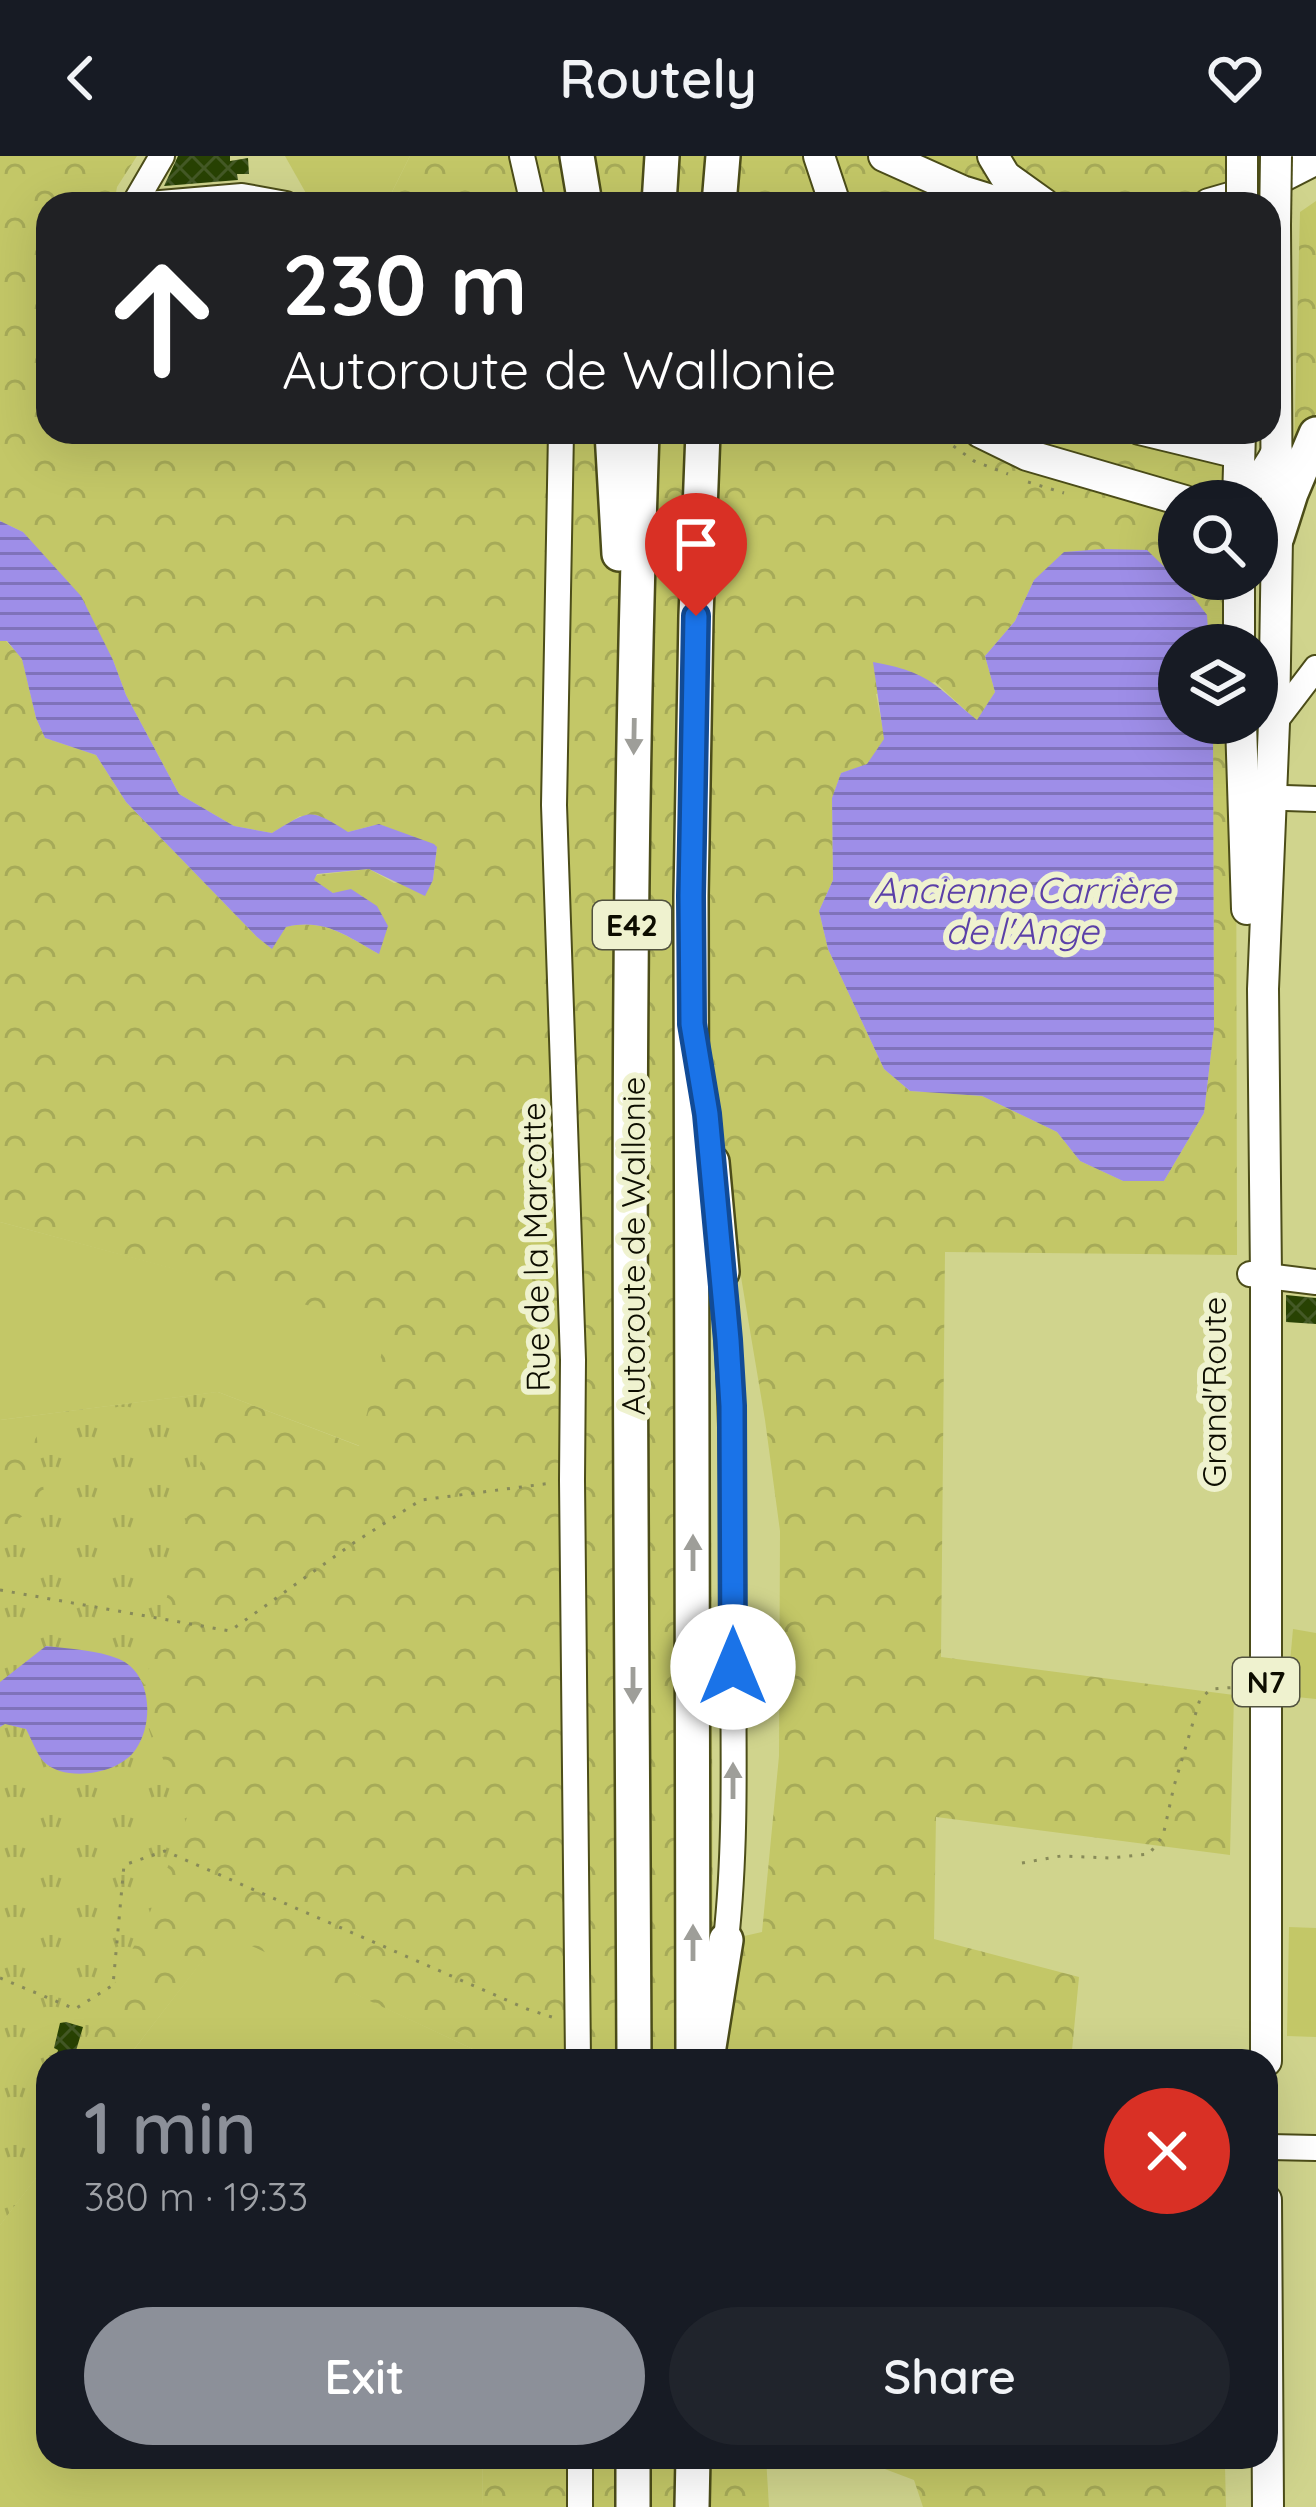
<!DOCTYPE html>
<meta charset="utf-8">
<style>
body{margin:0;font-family:Quicksand,sans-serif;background:#20242c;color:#f1f3f6;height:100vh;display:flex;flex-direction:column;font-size:45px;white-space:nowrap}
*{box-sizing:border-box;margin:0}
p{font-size:39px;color:#9ea1a6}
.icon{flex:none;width:66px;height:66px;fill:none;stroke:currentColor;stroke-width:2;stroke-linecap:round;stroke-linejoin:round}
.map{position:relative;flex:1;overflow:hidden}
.details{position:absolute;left:36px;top:1893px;width:1242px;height:420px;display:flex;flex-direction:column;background:#171b24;border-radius:36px;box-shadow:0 12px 48px #0002}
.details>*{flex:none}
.guide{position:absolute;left:36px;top:36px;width:1245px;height:252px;border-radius:36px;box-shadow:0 12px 48px #0002;background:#202124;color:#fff;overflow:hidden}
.fabs{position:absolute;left:1158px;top:324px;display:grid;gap:24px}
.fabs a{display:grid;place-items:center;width:120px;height:120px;border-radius:50%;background:#171b24;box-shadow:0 12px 48px #0002;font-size:60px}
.pin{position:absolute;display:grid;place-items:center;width:102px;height:102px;color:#fff;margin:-123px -51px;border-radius:50% 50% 50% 0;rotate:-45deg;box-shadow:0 0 12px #0007}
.pin .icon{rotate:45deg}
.me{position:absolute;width:132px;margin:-66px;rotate:0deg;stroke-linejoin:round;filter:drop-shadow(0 0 9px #0008)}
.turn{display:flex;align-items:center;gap:42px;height:252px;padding:0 48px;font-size:54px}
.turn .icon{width:156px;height:156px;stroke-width:2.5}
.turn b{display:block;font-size:84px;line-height:102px}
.round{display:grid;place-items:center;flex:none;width:126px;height:126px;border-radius:63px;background:#20242c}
.overview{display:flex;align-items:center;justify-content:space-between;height:204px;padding:0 48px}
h1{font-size:72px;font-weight:600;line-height:90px;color:#8c9099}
.button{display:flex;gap:24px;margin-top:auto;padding:24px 48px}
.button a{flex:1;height:138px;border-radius:72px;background:#8c9099;color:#fff;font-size:48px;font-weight:600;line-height:138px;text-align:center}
.button a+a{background:#20242c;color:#f1f3f6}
header{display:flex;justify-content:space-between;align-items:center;height:156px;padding:0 48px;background:#171b24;font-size:54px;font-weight:600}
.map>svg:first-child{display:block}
.grass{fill:#c3c767}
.forest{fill:url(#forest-crowns);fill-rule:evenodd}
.park{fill:url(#park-tufts)}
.water{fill:url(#water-rules)}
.building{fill:url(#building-cross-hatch)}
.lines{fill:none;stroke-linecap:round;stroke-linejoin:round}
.minor-casing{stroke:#4c4d19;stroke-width:28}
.major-casing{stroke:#4c4d19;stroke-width:34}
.highway-casing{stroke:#4c4d19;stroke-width:38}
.path{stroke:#888b59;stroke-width:3;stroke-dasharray:3 9;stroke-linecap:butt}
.minor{stroke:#fff;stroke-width:24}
.major{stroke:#fff;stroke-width:30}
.highway{stroke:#fff;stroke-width:33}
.major-bridge-casing{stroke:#4c4d19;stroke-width:34;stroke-linecap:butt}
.major-bridge{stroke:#fff;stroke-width:30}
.oneway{fill:#9e9e99}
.route-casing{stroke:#114b97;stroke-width:30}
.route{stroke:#1a73e8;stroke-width:21}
.labels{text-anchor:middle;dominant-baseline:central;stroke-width:12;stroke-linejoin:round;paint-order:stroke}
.shield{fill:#eff2cf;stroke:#51523e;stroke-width:3}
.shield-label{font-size:30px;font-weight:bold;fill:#0d0d00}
.street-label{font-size:33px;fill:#0d0d00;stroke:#eff2cf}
.water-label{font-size:36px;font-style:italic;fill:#5b40a8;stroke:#eff2cf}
</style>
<header><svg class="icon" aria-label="back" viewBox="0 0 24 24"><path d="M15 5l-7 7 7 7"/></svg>Routely<svg class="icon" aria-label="heart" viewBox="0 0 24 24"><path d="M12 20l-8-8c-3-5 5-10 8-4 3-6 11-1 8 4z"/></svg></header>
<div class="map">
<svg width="1316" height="2351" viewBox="0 0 1316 2351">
<defs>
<pattern id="forest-crowns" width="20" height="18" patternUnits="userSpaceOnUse" patternTransform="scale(3)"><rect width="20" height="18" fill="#c3c767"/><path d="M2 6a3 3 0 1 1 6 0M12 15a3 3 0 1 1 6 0" fill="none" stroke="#a6aa58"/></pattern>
<pattern id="park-tufts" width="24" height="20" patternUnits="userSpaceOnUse" patternTransform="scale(3)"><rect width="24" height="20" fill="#c3c767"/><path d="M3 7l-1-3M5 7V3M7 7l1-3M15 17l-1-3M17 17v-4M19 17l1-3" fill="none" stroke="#a6aa58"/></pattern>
<pattern id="water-rules" width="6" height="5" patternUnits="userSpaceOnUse" patternTransform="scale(3)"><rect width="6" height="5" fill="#9e8ee8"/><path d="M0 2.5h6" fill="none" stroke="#7f72ba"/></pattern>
<pattern id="building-cross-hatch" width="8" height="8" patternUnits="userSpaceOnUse" patternTransform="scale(3)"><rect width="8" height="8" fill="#284203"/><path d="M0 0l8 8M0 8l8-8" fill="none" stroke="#445926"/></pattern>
</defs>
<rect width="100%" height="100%" fill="#d0d48d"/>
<!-- grass -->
<g class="grass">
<path d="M285,0H410L386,48H323L307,39Z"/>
<path d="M0,1066L389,1170L360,1290L218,1236L0,1264Z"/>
<path d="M1293,1473L1316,1477V1543L1287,1540Z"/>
<path d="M1289,1771L1316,1772V1881L1287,1880Z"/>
<path d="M224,1776L492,1902V1905H125Z"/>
<path d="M48,2006V2301H483L482,2351H0V2069Z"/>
</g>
<!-- forest -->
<g class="forest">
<path d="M0,0H137L117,31L114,48H48V276H1232L1233,345H1179V423H1234L1235,489H1209L1206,459L1188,434L1034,424L1015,465L985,500L995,536L977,565L935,526L876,538L885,583L867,609L841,617L832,643L833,724L819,755L828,793L884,913L910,935L982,940L1057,976L1080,1005L1123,1025H1164L1204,957L1214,871L1213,567H1236L1237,1099L945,1096L941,1501L1234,1539L1230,1699L936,1661L934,1783L1079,1821L1071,1905H492V1902L224,1777L125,1905H48V2006L0,2069V1571L5,1568L3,1525L0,1526V1264L218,1236L359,1290L388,1171L0,1066V485H6L22,502L36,562L45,582L96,599L126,646L257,781L271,792L286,771C324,762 346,780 379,798L333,737L313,724L317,719L369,713L394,727L433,724L437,692L379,668L348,676L300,660L272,677L234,670L179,638L126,539L113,504L23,376L0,365ZM740,1115L765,1264L780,1375L779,1600L762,1776L713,1787L710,1117Z"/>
<path d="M410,0H1226L1227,48H386Z"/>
<path d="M1316,45V257L1294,296L1300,56Z"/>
<path d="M483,2301H766L769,2351H482Z"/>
<path d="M853,2301H1196L1225,2310L1226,2351H923L914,2324Z"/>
</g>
<!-- park -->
<g class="park">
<path d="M218,1236L145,1529L124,1505L0,1526V1376L45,1344L34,1260Z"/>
<path d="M147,1567L188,1659L145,1769L74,1905H48V1930L36,1941L48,1970V2006L0,2069V1851L11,1872L0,1844V1571L5,1568L26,1573L44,1606L135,1597Z"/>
</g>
<!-- water -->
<g class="water">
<path d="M0,365L23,376L81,440L113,504L126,539L179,638L234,670L272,677C310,654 309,651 348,676L379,668L434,688L437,691L433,724L425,740L369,713L317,718L314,724L333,737L351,733L377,750L388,770L379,798C346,780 325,762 286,771L272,793L257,781L126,646L96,599L45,582L36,562L22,503L7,485H0Z"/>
<path d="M1103,393L1147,394L1188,434L1207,459L1209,489H1179V567H1213L1214,872L1204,957L1164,1025H1123L1080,1005L1057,976L982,940L910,935L884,913L828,793L819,755L833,724L832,642L841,617L867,608L884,583L873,506C930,516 936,530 977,564L995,536L985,500L1015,465L1034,424L1064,396Z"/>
<path d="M46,1490C70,1493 97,1494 119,1503C152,1517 154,1567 136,1593C120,1618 66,1627 44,1606C37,1599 31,1582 26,1573L5,1568L0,1571V1526Z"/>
</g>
<!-- building -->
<g class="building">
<path d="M178,0H230V5L248,2L249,18H237L238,24L164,30Z"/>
<path d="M1286,1139L1316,1142V1168L1286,1166Z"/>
<path d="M66,1866L83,1871L73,1905H55L58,1894L54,1892L60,1867Z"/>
</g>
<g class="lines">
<!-- minor casing -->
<g class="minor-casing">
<g id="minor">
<path d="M522,0L533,48"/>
<path d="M134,48L162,0"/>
<path d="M149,48L242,40L286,48"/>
<path d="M561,276L554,649L573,1204L572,1324L578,1905"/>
<path d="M1139,276L1238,300"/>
<path d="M1274,567L1316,512"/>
<path d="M1252,641L1316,643"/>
<path d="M722,1116C734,1238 732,1360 733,1482C733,1582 737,1684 726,1784"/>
<path d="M1250,1118L1316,1126"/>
<path d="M1266,1991L1316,1992"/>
<path d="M580,2351V2301"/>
</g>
</g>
<!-- major casing -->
<g class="major-casing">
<g id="major">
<path d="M819,0L835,48"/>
<path d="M884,0L962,35L1004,48"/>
<path d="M993,0L1005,20L1044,48"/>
<path d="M1209,48L1254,35L1316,3"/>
<path d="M980,276L1027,299L1185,345"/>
<path d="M1225,345C1250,338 1265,319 1277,296"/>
<path d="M1238,345L1240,276"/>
<path d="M1239,489V423"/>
<path d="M1241,567L1247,753"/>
<path d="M1266,1905V1119L1263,833L1274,567L1277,381L1275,69"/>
<path d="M1266,2044L1268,2351"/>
</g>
</g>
<!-- highway casing -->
<g class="highway-casing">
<g id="highway">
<path d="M577,0L585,48"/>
<path d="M659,48L662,0"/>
<path d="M719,48L723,0"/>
<path d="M612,276L619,398"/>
<path d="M1277,381L1291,337L1316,278"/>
<path d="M712,1006L722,1116"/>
<path d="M709,1891L726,1784"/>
<path d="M634,1905C632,1362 623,819 642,276"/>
<path d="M693,1905L691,740L696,460L703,276"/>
<path d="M633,2351V2301"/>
<path d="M692,2351L693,2301"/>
</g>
</g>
<!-- path -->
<g class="path">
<path d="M934,276L974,305L1008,318"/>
<path d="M1028,326L1064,337"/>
<path d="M0,1434L230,1475L355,1386L421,1344L552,1327"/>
<path d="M1022,1707L1061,1700L1110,1702L1149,1698L1163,1680L1174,1630L1200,1543L1211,1533L1240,1531"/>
<path d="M0,1822L75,1853L113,1829L124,1709L165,1695L527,1853L558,1863"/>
</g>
<!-- minor -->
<use href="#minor" class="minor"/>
<!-- major -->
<use href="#major" class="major"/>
<!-- highway -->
<use href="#highway" class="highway"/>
<!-- major-bridge casing -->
<g class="major-bridge-casing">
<g id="major-bridge">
<path d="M1242,0V48"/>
<path d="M1275,69L1276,0"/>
</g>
</g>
<!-- major-bridge -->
<use href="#major-bridge" class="major-bridge"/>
</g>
<!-- one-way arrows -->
<defs><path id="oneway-solid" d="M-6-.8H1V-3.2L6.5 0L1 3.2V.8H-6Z" transform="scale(3)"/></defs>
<g class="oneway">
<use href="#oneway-solid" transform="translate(634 580) rotate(91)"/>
<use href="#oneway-solid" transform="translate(693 1397) rotate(-90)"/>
<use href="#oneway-solid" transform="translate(633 1529) rotate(90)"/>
<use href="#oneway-solid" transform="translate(733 1625) rotate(-90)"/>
<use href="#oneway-solid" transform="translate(693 1787) rotate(-90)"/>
</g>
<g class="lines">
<!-- route casing -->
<g class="route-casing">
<path id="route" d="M696,460L691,740L692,868L707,958L728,1184L732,1250L733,1511"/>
</g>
<!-- route -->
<use href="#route" class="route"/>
</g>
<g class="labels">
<!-- shield labels -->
<g class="shield">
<rect x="593" y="745" width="78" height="48" rx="9"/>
<rect x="1233" y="1502" width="66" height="48" rx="9"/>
</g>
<g class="shield-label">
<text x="632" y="769">E42</text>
<text x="1266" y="1526">N7</text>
</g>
<!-- street labels -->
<g class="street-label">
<text transform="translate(632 1090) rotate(-90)">Autoroute de Wallonie</text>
<text transform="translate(535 1091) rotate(-91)">Rue de la Marcotte</text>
<text transform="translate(1213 1236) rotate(-90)">Grand'Route</text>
</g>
<!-- water labels -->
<g class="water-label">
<text x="1022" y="733">Ancienne Carrière<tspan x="1022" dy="41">de l'Ange</tspan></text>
</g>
</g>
</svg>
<div class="fabs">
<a><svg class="icon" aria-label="search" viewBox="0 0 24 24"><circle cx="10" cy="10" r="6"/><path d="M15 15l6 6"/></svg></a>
<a><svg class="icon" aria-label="layers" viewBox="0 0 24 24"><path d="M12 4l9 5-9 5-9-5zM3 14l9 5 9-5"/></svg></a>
</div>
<div class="pin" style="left:696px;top:460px;background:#d93025"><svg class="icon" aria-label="arrive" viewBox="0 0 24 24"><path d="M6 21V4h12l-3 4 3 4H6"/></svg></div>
<svg class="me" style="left:733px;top:1511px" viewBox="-20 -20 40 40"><circle r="19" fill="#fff"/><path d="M0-13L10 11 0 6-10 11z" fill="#1a73e8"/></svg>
<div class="guide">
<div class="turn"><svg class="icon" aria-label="ahead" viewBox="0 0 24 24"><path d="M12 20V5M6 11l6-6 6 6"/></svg><div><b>230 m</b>Autoroute de Wallonie</div></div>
</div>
<section class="details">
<div class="overview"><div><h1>1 min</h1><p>380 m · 19:33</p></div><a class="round" style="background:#d93025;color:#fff"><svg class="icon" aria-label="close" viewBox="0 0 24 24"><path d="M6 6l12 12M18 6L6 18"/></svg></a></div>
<div class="button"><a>Exit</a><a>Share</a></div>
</section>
</div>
